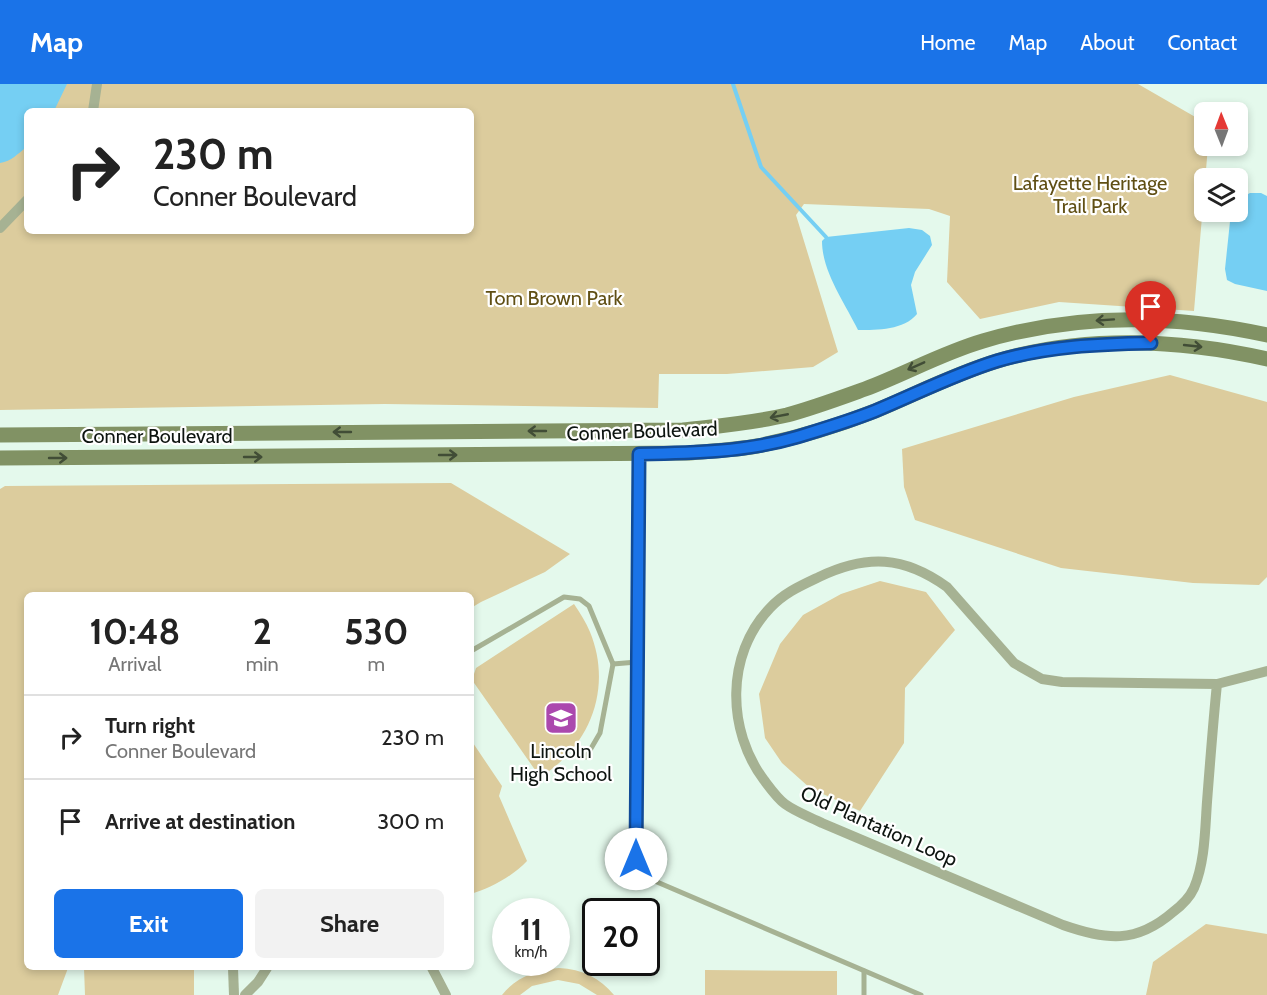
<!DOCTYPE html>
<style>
body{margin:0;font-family:Cabin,sans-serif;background:#f2f2f2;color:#222;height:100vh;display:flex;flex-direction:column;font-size:22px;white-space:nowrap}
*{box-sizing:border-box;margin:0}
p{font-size:20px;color:#767676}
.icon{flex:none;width:33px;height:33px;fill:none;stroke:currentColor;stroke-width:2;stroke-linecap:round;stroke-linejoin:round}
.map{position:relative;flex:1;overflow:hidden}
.side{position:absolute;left:24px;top:508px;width:450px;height:378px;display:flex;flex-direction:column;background:#fff;border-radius:9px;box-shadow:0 3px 9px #0003}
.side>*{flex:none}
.top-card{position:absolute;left:24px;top:24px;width:450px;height:126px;border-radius:9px;box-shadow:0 3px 9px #0003;background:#fff;color:#222;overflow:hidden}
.needle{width:39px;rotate:359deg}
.controls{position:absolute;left:1194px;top:18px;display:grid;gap:12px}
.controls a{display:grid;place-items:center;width:54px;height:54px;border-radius:9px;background:#fff;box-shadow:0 3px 9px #0003;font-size:30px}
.speed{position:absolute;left:492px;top:814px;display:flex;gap:12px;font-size:30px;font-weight:700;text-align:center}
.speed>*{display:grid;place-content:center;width:78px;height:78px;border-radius:50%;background:#fff;box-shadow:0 3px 9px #0003;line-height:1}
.speed small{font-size:15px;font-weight:400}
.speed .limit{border:3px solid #111;border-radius:9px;background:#fff;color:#111}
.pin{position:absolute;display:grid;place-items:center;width:51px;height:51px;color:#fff;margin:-62px -26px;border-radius:50% 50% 50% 0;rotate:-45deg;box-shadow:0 0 6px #0007}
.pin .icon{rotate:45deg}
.me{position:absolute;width:66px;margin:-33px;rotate:0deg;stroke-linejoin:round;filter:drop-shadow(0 0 4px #0008)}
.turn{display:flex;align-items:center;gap:21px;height:126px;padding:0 30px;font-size:27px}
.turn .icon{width:78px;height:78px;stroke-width:2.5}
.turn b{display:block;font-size:42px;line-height:51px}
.eta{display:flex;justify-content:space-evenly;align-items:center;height:102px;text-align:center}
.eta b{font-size:36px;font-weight:700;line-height:42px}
.button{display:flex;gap:12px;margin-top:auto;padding:12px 30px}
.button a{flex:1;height:69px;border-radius:9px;background:#1a73e8;color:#fff;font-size:24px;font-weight:700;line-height:69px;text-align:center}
.button a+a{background:#f2f2f2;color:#222}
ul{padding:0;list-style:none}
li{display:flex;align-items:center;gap:18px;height:84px;padding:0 30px;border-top:2px solid #e0e0e0}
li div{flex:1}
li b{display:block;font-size:22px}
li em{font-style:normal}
header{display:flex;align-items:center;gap:36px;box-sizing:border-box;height:84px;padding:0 30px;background:#1a73e8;color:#fff}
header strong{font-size:28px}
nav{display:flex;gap:33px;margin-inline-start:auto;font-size:21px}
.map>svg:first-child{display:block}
.green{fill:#dccc9d;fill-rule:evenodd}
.water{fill:#75cff3}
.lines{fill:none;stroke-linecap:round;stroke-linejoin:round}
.stream{stroke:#75cff3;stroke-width:4}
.lane{stroke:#a6b293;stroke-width:5}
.street{stroke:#a6b293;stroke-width:10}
.secondary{stroke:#819264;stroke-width:15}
.oneway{stroke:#414d36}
.route-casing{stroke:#114b97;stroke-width:15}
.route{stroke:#1a73e8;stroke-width:10}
.labels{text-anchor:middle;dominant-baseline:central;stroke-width:4.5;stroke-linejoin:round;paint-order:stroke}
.park-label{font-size:20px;fill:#604f14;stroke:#fff}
.street-label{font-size:20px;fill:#0d1410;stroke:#fff}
.poi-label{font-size:20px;fill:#0d1410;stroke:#fff}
</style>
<header>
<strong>Map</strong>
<nav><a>Home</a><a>Map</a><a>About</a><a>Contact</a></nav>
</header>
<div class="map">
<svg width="1267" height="911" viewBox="0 0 1267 911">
<rect width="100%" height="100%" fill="#e4f9ec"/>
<!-- green -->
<g class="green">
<path d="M0,0H1138L1204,38V62H1208L1194,227L1059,218L980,235L947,198L950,132L929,125L804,120L796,131L838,268L813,283L727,290H659L658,324L385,320L0,326ZM27,27H471V147H27Z"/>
<path d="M1170,291L1267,318V493L1259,501L1193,499L1061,484L915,436L904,403L902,365L1074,313Z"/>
<path d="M451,399L570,470L545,488L481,518L471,524V512H27V884H68L58,911H0V405L5,402Z"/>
<path d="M880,497L926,508L955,546L905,604L904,659L860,727L810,704L782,679L765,654L759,610L780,560L803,531L841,510Z"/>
<path d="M574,520C580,529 586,538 590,548C613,604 590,663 540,693L472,596L476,584Z"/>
<path d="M471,656L502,702L499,712L527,777C513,792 491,804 471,810Z"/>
<path d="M1206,840L1267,850V911H1146L1153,878Z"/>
<path d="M84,884H194V911H85Z"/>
<path d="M559,884C582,885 600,894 614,911H597L579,900L558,896L532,902L520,911H502C516,893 537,886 559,884Z"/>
<path d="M705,886L837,887V911H705Z"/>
</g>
<!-- water -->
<g class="water">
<path d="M0,0H67L54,27H27V63C17,70 12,77 0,79Z"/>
<path d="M1250,109H1261L1267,112V207L1235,200L1227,196L1225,185L1231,128H1238V115Z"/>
<path d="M909,144L922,146L930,152L932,161L915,188L911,201L917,230C904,246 878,246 858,246C845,219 822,188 822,157L826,153Z"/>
</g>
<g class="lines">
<!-- stream -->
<path class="stream" d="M733,0L761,83L826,153"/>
<!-- lane -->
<g class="lane">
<path d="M639,371L635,771L638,783L650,795L921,911"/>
<path d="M471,567L564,513L580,515L589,522L613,580L637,578"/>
<path d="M586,673L600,649L613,580"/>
<path d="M864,887V911"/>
</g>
<!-- street -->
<g class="street">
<path d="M93,27L97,0"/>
<path d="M0,144L27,116"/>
<path d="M1217,600C1213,639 1210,679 1207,718C1205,746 1205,778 1194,804C1190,813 1181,822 1173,828C1136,860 1106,856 1063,841L822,739C810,733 796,728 785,720C777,714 770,704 764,696C727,647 725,571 770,524C784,509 800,502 819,493C867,470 904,472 947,503L1014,579L1042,595L1062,598L1217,600L1267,587"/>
<path d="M233,884L234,911"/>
<path d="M432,884L446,911"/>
<path d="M245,911L258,898L267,884"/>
</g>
<!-- secondary -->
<g class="secondary">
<path d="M0,351L683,346C718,342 753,339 787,331C813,324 840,314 865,305C905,290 942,269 983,257C1077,229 1171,230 1267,251"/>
<path d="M0,374L689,369C711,367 735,366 757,362C797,354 837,342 875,327C916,310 954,290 997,277C1084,251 1179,255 1267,275"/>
</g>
</g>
<!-- one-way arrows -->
<defs><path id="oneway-shaft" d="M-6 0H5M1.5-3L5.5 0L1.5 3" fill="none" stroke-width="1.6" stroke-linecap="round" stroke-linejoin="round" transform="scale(1.5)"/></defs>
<g class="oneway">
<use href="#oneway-shaft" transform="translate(1105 236) rotate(176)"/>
<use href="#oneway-shaft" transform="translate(1193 262) rotate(6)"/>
<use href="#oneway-shaft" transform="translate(916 282) rotate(156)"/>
<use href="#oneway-shaft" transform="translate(779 332) rotate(169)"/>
<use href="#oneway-shaft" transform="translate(537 347) rotate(180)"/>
<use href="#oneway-shaft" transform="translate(342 348) rotate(180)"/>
<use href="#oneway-shaft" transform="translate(448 371)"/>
<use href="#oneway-shaft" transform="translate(253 373)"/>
<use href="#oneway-shaft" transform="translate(58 374)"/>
</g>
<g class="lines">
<!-- route casing -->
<g class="route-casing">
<path id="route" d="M636,775L639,370C692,369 746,368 797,353C823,345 850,337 875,327C916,310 955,290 997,277C1048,262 1099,260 1151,259"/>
</g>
<!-- route -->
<use href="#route" class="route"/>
</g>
<!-- icons -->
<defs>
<g id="school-square" transform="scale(1.725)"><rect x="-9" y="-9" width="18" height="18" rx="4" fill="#ab48ae" stroke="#fff"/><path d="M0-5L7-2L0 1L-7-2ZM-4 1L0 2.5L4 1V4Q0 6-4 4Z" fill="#fff"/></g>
</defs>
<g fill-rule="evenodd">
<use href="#school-square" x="561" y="634"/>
</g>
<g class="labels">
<!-- park labels -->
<g class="park-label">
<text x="1090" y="99">Lafayette Heritage<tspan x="1090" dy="23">Trail Park</tspan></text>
<text x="554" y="214">Tom Brown Park</text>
</g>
<!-- street labels -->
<g class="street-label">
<text transform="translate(642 347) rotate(-2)">Conner Boulevard</text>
<text x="157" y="352">Conner Boulevard</text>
<text transform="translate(879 742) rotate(24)">Old Plantation Loop</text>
</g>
<!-- poi labels -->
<g class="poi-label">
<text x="561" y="667">Lincoln<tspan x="561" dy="23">High School</tspan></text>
</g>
</g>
</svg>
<div class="controls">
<a><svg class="needle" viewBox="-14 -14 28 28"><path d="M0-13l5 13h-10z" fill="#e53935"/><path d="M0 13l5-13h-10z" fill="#767676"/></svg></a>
<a><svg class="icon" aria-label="layers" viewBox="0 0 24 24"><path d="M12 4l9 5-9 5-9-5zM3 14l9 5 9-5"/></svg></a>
</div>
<div class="speed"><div>11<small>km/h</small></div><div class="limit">20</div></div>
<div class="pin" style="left:1151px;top:259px;background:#d93025"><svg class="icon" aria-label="arrive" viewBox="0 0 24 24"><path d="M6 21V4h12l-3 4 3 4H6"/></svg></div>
<svg class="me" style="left:636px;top:775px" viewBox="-20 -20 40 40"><circle r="19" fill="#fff"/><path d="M0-13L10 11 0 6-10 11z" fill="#1a73e8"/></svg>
<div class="top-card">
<div class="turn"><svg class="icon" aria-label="right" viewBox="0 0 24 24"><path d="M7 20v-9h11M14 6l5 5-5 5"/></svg><div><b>230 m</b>Conner Boulevard</div></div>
</div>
<section class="side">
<div class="eta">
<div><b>10:48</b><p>Arrival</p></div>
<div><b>2</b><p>min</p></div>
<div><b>530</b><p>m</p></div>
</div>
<ul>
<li><svg class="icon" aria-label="right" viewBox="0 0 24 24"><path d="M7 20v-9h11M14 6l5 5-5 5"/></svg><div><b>Turn right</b><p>Conner Boulevard</p></div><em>230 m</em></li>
<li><svg class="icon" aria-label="arrive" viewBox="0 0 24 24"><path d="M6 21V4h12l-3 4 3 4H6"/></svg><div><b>Arrive at destination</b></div><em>300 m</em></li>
</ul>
<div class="button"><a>Exit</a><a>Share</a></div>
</section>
</div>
